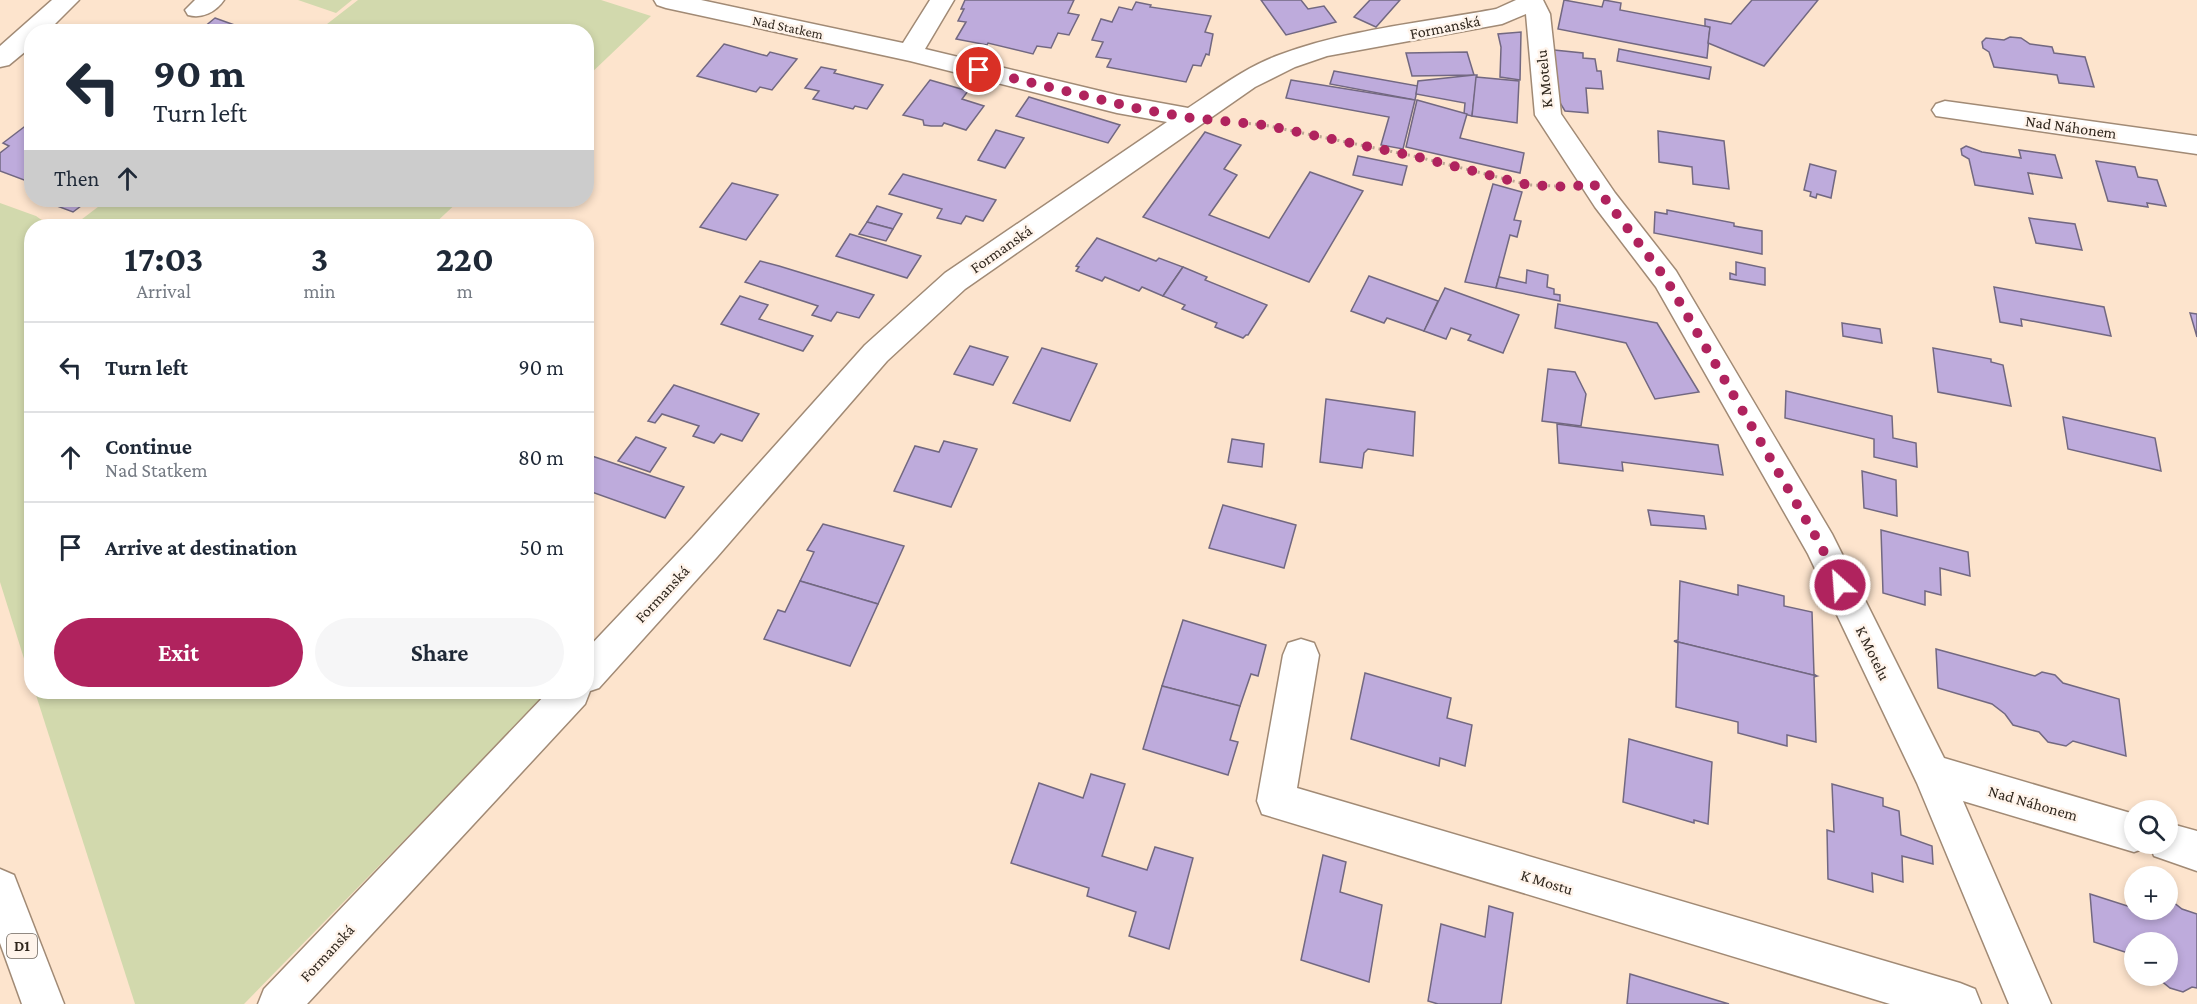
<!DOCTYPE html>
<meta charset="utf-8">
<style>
body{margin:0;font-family:"Crimson Pro",serif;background:#f6f6f7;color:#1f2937;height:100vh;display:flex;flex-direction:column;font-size:22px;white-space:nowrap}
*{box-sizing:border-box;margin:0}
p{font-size:20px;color:#747a83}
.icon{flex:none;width:33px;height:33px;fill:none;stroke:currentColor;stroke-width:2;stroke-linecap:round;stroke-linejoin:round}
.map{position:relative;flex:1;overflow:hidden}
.side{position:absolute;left:24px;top:219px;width:570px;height:480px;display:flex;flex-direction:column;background:#fff;border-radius:24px;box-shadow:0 3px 9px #0003}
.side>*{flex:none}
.guide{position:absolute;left:24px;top:24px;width:570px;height:183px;border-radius:24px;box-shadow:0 3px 9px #0003;background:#fff;color:#1f2937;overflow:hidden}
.tools{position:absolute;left:2124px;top:800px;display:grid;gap:12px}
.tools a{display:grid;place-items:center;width:54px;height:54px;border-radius:50%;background:#fff;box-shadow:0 3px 9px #0003;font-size:30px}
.pin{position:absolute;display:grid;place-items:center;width:51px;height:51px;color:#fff;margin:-26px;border:3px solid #fff;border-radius:50%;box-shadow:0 2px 6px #0007}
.me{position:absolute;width:66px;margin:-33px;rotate:334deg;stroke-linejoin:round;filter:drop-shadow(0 0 4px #0008)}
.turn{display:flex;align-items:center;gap:21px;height:126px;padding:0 30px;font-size:27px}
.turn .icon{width:78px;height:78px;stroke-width:2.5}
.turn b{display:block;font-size:42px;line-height:51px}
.then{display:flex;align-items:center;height:57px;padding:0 30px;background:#0003;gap:12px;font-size:22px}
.eta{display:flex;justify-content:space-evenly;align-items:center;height:102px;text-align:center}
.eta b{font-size:36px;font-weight:700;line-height:42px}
.cta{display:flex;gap:12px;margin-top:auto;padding:12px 30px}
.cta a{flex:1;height:69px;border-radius:36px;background:#b0235e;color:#fff;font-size:24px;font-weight:700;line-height:69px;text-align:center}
.cta a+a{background:#f6f6f7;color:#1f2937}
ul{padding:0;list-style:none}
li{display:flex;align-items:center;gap:18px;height:90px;padding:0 30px;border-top:2px solid #e0e1e3}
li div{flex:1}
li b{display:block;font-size:22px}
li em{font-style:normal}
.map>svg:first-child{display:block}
.green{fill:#d2d9ad}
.building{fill:#beabdc;stroke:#726881;stroke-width:1.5}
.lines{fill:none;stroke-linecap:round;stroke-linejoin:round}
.minor-casing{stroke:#a18a75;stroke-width:3}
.highway-casing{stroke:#a18a75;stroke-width:3}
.path{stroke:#bba794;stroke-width:3;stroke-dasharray:2 4;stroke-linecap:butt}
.minor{fill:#fff;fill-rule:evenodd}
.highway{fill:#fff;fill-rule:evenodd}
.route{stroke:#b0235e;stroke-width:10;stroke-dasharray:0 18}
.labels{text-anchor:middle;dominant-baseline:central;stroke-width:5;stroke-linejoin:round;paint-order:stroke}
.far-street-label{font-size:14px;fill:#2f261d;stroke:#fff4eb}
.shield{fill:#fff4eb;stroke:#6d645b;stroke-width:1.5}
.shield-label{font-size:15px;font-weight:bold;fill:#2f261d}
.street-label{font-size:16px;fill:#2f261d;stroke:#fff4eb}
</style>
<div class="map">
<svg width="2197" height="1004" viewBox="0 0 2197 1004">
<rect width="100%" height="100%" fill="#fde4cd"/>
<!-- green -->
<g class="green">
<path d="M298,0H352L336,13Z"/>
<path d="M358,0H601L651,16L587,77L586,32L318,31Z"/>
<path d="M107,200H460L432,226H73Z"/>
<path d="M0,203L36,216L50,226H32L31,681L0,582Z"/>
<path d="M35,692H549L244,1004H135Z"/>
</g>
<!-- building -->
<g class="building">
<path d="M965,0H1074L1068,13L1079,15L1069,35L1058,33L1051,48L1037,46L1033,54L988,43L987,45L956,39L966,22L958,21L964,9H961Z"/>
<path d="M1261,0H1301L1308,9L1324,6L1336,22L1286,35Z"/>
<path d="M1370,0H1400L1376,27L1354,17Z"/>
<path d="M1564,0L1602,7L1604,0L1621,3L1620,10L1710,27L1707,58L1558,29Z"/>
<path d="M1752,0H1818L1764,66L1708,43L1710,27L1705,26V19L1731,24Z"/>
<path d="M1136,2L1151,5L1150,7L1211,16L1205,32L1213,34L1209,55L1206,54L1201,66L1193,65L1186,82L1107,67L1111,59L1096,57L1103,42L1092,40L1101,19L1112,22L1119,7L1132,10Z"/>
<path d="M215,18L254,32H198Z"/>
<path d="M1521,32L1520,80L1500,77L1501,47L1498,34Z"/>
<path d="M2010,37L2021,38L2030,44L2052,47L2054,53L2085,57L2094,87L2059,83L2057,75L1994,67L1989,52L1983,48L1982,42L1986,38L2004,40Z"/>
<path d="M724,44L767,56L770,52L797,59L772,90L760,87L756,92L697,76Z"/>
<path d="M1619,49L1711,67L1709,79L1617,61Z"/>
<path d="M1554,50L1583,53V58L1595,59L1597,71H1601L1603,89L1586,88L1588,113L1565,111L1557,98Z"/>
<path d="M1467,52L1474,75L1412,76L1406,53Z"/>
<path d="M821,67L836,70L834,73L883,85L867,109L855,106L853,109L813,99L819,91L805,88Z"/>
<path d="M1334,71L1418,86L1415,100L1330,84Z"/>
<path d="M1474,75H1477L1472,116L1464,114L1465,103L1416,94L1418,81Z"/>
<path d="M1476,77L1519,81L1517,123L1472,116Z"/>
<path d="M930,80L968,91L962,99L984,106L966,130L944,123L942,126H931L924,125L923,120L903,115Z"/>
<path d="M1291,80L1415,100L1403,149L1381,145L1389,117L1286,98Z"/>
<path d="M1029,97L1120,125L1108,143L1016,116Z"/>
<path d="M1417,100L1467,114L1460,138L1524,153L1520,173L1406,147Z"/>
<path d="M32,121V174L24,180L0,171V153L9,146L3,143Z"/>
<path d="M996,130L1024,138L1005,168L978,160Z"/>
<path d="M1658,131L1724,141L1729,189L1693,184L1692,167L1659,162Z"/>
<path d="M1205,132L1241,145L1224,169L1237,175L1209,215L1269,238L1310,172L1363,191L1309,282L1143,217Z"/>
<path d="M1966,146L1982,152L2021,158L2019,150L2055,155L2062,178L2028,173L2033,194L1975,185L1969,159L1962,155L1961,149Z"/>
<path d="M1358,156L1407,166L1402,185L1353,175Z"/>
<path d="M2096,161L2135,167L2138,177L2157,180L2166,206L2147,203L2148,207L2108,201Z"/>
<path d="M1810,164L1836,171L1831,198L1817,194L1816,198L1810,196L1811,192L1804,190Z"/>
<path d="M903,174L996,200L983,221L966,216L961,224L937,218L942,209L889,194Z"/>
<path d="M732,183L778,195L746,240L700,227Z"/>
<path d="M1493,184L1522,192L1514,220L1521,221L1517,237L1510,235L1496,288L1465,282Z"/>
<path d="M41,200H89L73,212Z"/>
<path d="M877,206L902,214L893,229L867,222Z"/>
<path d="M1667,210L1734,223V226L1762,231V254L1654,233L1655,212L1667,214Z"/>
<path d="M2029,218L2075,224L2082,250L2036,243Z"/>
<path d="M867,222L893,229L886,241L859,234Z"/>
<path d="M850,234L921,256L907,278L836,256Z"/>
<path d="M1097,238L1156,261L1159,258L1183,267L1163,296L1142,287L1139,291L1105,277L1102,281L1076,271L1079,267L1076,266Z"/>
<path d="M760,261L779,266L874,295L859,318L837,312L831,321L812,315L818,306L745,282Z"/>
<path d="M1736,262L1765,268V285L1730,279V273L1736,275Z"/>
<path d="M1183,267L1207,277L1205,280L1267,305L1248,335H1246L1243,338L1215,327L1217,323L1182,309L1185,305L1163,296Z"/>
<path d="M1527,270L1548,275L1547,287L1554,289V294L1560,295V301L1496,288L1499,277L1526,283Z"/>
<path d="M1369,276L1438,301L1424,331L1387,318L1384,323L1351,311Z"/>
<path d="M1994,287L2104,307L2111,336L2021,319L2022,326L2000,322Z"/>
<path d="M1445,288L1519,315L1503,353L1468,340L1471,335L1451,328L1446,339L1424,331Z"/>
<path d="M740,296L768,305L759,319L813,336L803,351L721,324Z"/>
<path d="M1558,304L1657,323L1699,392L1655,399L1626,343L1555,328Z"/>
<path d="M2190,313L2197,314V337Z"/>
<path d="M1842,323L1880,329L1882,343L1843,336Z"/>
<path d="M970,346L1008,357L993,385L954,374Z"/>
<path d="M1042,348L1097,364L1070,421L1013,403Z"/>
<path d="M1933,348L1991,359V362L2003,365L2011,406L1938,392Z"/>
<path d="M1548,369L1575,372L1586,394L1581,426L1542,421Z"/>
<path d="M674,385L759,414L742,441L721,434L714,443L693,436L699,426L662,414L655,423L648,421Z"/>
<path d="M1786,391L1892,416L1893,438L1916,443L1917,467L1874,457V439L1785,418Z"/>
<path d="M1326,399L1415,412L1413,456L1368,449L1364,453L1362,468L1320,462Z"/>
<path d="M2063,417L2155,438L2161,471L2068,449Z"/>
<path d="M1557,424L1718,445L1723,475L1622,462L1623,471L1559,463Z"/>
<path d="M636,437L666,448L650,472L618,461Z"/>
<path d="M1232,439L1264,444L1262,467L1228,462Z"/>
<path d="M944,441L977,449L951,507L894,491L915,446L939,452Z"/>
<path d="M586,454L684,487L665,518L586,490Z"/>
<path d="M1862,471L1896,480L1897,516L1864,508Z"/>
<path d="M1223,505L1296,525L1284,568L1209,548Z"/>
<path d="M1648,510L1704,516L1706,529L1651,525Z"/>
<path d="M823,524L904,546L878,604L800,581L814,552L807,550Z"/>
<path d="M1881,530L1968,552L1970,576L1940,568L1941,595L1925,591V605L1883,593Z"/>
<path d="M800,581L878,604L850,666L764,639L778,610L785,612Z"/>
<path d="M1680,581L1738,595V585L1784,596V606L1812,612L1814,674L1817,676L1674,641L1678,640Z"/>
<path d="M1183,620L1266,645L1258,676L1251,674L1240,706L1162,686Z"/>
<path d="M1674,641L1817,676L1814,677L1816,742L1787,735V746L1738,733V722L1676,707L1678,643Z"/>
<path d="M1936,649L2035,676L2042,672L2055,675L2063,683L2119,699L2126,756L2073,741L2066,746L2048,742L2039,732L2013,725L2005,714L1992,704L1938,688Z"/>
<path d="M1365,673L1451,698L1447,718L1472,725L1465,766L1440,758L1439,766L1351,739Z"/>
<path d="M1162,686L1240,706L1230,740L1238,742L1228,775L1143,749Z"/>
<path d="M1629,739L1712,762L1708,824L1694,820V823L1623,802Z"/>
<path d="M1091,774L1125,784L1102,856L1147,870L1155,847L1193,858L1169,949L1129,936L1136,912L1087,896L1089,888L1011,863L1039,783L1083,798Z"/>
<path d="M1832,784L1883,798V806L1899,811L1901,835L1932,846L1933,864L1902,856L1903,882L1872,873L1873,892L1828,879L1827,830L1834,832Z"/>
<path d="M1323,855L1346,862L1340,892L1382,905L1369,982L1301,960Z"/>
<path d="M2090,894L2146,912V909H2168V898L2182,909L2197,914V988L2192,987L2183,992L2170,988L2154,975H2168V942H2134V955L2094,942Z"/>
<path d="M1489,906L1513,913L1501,1004H1438L1428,1001L1441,924L1485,937Z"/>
<path d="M1630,974L1729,1004H1627Z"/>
</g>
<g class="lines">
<!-- minor casing -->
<g class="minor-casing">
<g id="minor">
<path d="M52,0H79L47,32H32V46L9,65L0,67V46Z"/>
<path d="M195,0H224C216,12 202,19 188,15L185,10Z"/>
<path d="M654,0H701L903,43L930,0H954L925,49L1117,95L1188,108C1217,89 1246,67 1279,55C1345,30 1426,22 1496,9L1516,0H1543L1550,14L1561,114L1615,193L1676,271L1832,534L1944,758L2134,814V843H2168V823L2197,831V871L2154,856L2149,843L2148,847L2134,852L1963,801L2051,1004H2009L1917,783L1808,554L1656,287L1595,207L1535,115L1526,14L1502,24L1327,56L1295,67L1255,87L965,289L887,361L717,557L599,688L590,691L585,704L307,1004H258L264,989L548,692H586V650L693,537L865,345L945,273L1167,122L1117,113L910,61L666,8L657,5Z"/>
<path d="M1945,101L2197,136V154L1936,116L1932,110L1936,104Z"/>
<path d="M1301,639L1314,643L1319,655L1297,788L1960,983L1975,989L1981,1004H1890L1262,814L1257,801L1283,655L1288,643Z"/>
</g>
</g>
<!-- highway casing -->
<g class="highway-casing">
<path id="highway" d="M0,869L14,875L64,1004H22L0,943Z"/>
</g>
<!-- path -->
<path class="path" d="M1243,123L1264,125L1418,157L1529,185L1555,186"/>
<!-- minor -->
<use href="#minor" class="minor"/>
<!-- highway -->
<use href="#highway" class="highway"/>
</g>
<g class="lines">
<!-- route -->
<path class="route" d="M979,70L1140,109L1191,118L1264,125L1418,157L1528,185L1572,187L1593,183L1666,279L1820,544L1840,585"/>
</g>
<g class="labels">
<!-- far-street labels -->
<g class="far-street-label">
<text transform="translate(788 27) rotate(12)">Nad Statkem</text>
</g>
<!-- shield labels -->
<rect class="shield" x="7" y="934" width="30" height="24" rx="4.5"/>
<g class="shield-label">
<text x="22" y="946">D1</text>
</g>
<!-- street labels -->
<g class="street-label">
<text transform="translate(1445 27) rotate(-11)">Formanská</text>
<text transform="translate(1544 79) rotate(-96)">K Motelu</text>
<text transform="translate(2071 127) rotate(8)">Nad Náhonem</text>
<text transform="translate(1001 249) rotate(-35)">Formanská</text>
<text transform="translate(662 594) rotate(-47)">Formanská</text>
<text transform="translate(1873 653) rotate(64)">K Motelu</text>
<text transform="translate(2033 803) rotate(16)">Nad Náhonem</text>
<text transform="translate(1547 882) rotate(17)">K Mostu</text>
<text transform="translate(327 953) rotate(-47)">Formanská</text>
</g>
</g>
</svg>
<div class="tools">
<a><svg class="icon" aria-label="search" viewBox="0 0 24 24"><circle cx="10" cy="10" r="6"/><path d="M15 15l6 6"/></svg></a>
<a>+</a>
<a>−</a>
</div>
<div class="pin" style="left:979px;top:70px;background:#d93025"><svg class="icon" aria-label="arrive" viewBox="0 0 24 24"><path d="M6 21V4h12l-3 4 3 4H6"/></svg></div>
<svg class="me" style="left:1840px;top:585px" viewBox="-20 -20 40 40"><circle r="17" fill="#b0235e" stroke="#fff" stroke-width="3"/><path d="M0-11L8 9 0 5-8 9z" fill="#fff"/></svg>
<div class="guide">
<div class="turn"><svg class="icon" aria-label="left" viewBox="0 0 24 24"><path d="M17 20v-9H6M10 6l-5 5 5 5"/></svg><div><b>90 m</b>Turn left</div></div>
<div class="then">Then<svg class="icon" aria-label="ahead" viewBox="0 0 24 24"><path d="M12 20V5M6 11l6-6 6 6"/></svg></div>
</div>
<section class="side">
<div class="eta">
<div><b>17:03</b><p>Arrival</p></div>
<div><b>3</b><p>min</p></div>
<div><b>220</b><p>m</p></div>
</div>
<ul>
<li><svg class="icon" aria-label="left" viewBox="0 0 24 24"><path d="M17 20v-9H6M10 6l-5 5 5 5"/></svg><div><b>Turn left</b></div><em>90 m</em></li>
<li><svg class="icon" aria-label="ahead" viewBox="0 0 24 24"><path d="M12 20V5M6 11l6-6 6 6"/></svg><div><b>Continue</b><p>Nad Statkem</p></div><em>80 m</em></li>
<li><svg class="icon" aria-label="arrive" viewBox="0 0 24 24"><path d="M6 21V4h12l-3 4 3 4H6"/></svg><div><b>Arrive at destination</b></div><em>50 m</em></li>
</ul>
<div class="cta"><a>Exit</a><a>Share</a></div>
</section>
</div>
